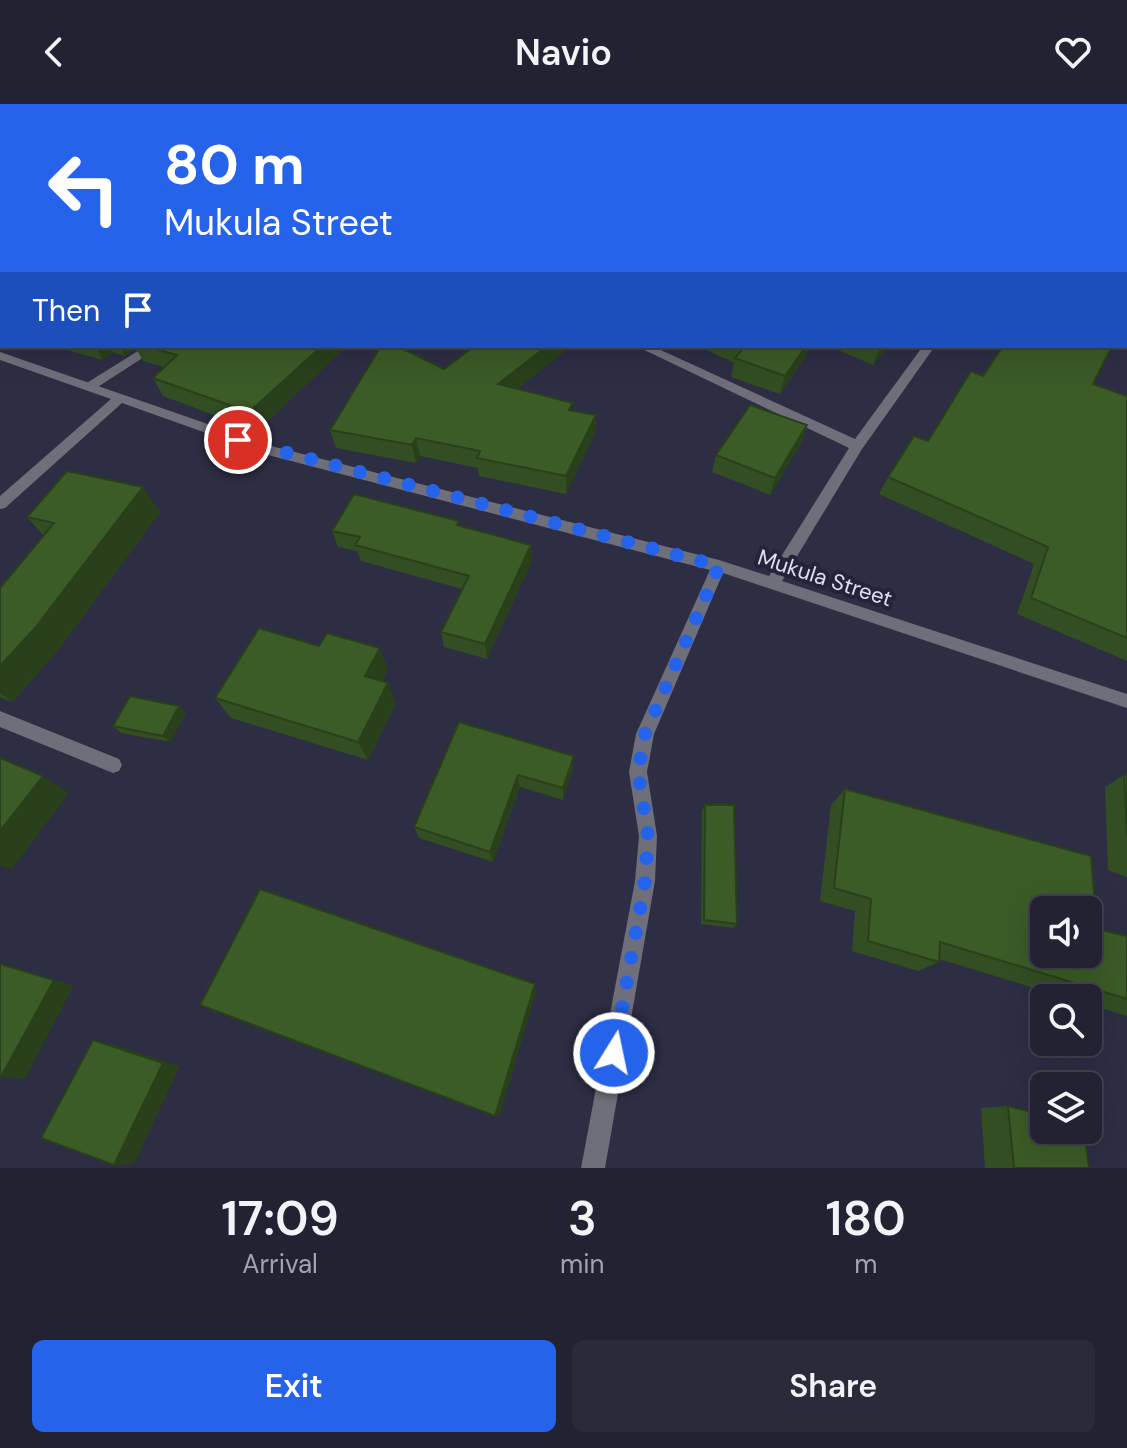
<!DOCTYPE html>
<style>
body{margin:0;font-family:"DM Sans",sans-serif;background:#2a2a3b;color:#f1f3f6;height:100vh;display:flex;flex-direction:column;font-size:30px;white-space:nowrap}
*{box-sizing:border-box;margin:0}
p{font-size:26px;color:#a2a4ac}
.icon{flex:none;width:44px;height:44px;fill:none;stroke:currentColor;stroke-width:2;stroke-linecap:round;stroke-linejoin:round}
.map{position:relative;height:1064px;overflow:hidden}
.details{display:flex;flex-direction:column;background:#223;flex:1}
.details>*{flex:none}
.guide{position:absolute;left:0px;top:0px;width:1128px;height:244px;box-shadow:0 8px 32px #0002,0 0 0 2px #3f3f4e;background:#2563eb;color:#fff;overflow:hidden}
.tools{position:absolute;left:1030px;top:792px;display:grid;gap:16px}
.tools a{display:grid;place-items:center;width:72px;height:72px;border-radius:12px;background:#223;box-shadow:0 8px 32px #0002,0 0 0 2px #3f3f4e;font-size:40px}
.pin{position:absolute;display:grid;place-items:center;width:68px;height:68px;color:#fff;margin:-34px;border:4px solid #fff;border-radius:50%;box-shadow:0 2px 8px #0007}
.me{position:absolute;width:88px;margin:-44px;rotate:10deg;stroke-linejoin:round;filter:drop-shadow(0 0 6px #0008)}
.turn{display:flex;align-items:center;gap:28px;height:168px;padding:0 32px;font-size:36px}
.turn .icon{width:104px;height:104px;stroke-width:2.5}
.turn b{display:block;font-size:56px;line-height:68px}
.then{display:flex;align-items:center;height:76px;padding:0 32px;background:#0003;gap:16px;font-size:30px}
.eta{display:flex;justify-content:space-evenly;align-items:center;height:136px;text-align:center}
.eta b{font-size:48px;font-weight:600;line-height:56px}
.cta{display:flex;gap:16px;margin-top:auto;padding:16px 32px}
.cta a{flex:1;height:92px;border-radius:12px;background:#2563eb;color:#fff;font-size:32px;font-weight:600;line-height:92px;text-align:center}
.cta a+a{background:#2a2a3b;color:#f1f3f6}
header{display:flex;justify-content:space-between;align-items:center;height:104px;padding:0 32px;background:#223;font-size:36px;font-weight:600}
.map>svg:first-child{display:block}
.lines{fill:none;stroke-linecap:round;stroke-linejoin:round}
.lane{fill:#6f6f7b;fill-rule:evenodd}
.street{fill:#6f6f7b;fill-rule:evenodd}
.wall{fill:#334e22}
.shaded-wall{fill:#29401b}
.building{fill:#3b5b27;stroke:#29401b;stroke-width:2;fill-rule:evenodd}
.route{stroke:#2563eb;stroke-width:14;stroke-dasharray:0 25.2}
.labels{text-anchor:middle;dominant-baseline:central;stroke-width:8;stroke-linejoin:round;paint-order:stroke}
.street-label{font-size:22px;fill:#dfe0ef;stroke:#23233a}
</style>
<header><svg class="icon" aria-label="back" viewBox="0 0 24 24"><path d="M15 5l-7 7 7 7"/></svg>Navio<svg class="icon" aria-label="heart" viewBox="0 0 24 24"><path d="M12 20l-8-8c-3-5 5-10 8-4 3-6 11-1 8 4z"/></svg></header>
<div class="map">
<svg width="1127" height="1064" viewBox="0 0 1127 1064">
<rect width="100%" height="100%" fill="#2d2d44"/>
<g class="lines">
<!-- lane -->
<g class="lane">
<path d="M146,242H161L93,286H85V280Z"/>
<path d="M0,607L119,655L122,661L119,667L113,669L0,623Z"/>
</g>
<!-- street -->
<path class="street" d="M636,242H652L855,335L923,242H935L862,345L782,477L1127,590V604L723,469L654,630L647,668L657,732L655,777L605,1064H581L635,777L639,732L629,668L636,630L710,466L268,351L122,299L5,404L0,405V392L111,295L0,256V248L271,342L719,456L769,472L849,344Z"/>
</g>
<!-- wall -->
<g class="wall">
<path d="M0,0L2,2V207L0,206Z"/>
<path d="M269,0H1079L1078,2H265Z"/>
<path d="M53,242H347L257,327L163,292L153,274L164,263L143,257L136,244L125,252L112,248L103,256Z"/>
<path d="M571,242L517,285L573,307L596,311L595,329L566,390L479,372L478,364L420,352L416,359L336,344L330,326L444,265Z"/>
<path d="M698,242H809L806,252L780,290L731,273L734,259Z"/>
<path d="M837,242H889L873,261L836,245Z"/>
<path d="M983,272L1093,280L1127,292V557L1017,510L1034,460L879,390L888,373L928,337Z"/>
<path d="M807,321L801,339L770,391L712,368L716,351Z"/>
<path d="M160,408L58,546L12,598L0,593V484L44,432L27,413Z"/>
<path d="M460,422L532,457L487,555L444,543L441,528L462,485L361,457L357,447L338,443L332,427Z"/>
<path d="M388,565L382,577L396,599L368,656L231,614L215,594Z"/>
<path d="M186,609L170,638L121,629L113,622Z"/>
<path d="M459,618L573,664L563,696L520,683L493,758L419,734L414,723Z"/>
<path d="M1124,671H1127V773L1108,766L1105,683Z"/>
<path d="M845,685L1097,825L1127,832V914V912L1088,900V894H1067L939,855V858L918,867L852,847L855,807L820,797L831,701Z"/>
<path d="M705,701L737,820L733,824L701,820L702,707Z"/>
<path d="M1008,1002L1089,1064H985L981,1004Z"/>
</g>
<!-- shaded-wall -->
<g class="shaded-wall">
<path d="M95,242H108L112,248L103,256Z"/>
<path d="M120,242H135L136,244L125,252Z"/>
<path d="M322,242H347L257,327L249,308Z"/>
<path d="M547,242H571L500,298L498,280Z"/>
<path d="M806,242H809L806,252L780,290L785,272Z"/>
<path d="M881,242H889L873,261Z"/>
<path d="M596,311L595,329L566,390V372Z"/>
<path d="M807,321L801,339L770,391L775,374Z"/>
<path d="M416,334L420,352L416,359L412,341Z"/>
<path d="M143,383L160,408L58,546L12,598L0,589V562Z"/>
<path d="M531,441L532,457L487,555L485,540Z"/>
<path d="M380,544L388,565L374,592L365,572Z"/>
<path d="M388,579L396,599L368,656L358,638Z"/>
<path d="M179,602L186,609L170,638L163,632Z"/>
<path d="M574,652L573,664L563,696V684Z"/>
<path d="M518,671L520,683L493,758L490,748Z"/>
<path d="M43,672L69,689L11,766L0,761V727Z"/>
<path d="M54,876L74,881L25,975L1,973Z"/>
<path d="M535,880L536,888L500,1012H495Z"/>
<path d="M93,936L112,940L180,962L134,1060L114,1061Z"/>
</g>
<!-- building -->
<g class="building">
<path d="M0,0H202L209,2H2V194L0,193Z"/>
<path d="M269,0H1061L1059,2H265Z"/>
<path d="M1127,17V211L1126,213V18Z"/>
<path d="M145,242H322L249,308L153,274L177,251Z"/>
<path d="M381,242H397L444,265L475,242H547L498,280L573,299L569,306L596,311L566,372L477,354L480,347L416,334L412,341L330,326Z"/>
<path d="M741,242H806L785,272L735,254L744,243Z"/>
<path d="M1003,242H1112L1093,280L1127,292V534L1031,494L1048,443L888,373L914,332L928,337L971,267L983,272Z"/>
<path d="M750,301L807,321L775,374L716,351Z"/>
<path d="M67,367L143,383L35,524L0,562V484L54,419L27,413Z"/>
<path d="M354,390L459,417L457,421L531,441L485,540L441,528L469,472L355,441L360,433L332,427Z"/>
<path d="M259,524L319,542L327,529L380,544L365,572L388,579L358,638L215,594Z"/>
<path d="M130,592L179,602L163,632L113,622Z"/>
<path d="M459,618L574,652L563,684L518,671L490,748L414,723Z"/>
<path d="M0,654L43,672L0,727Z"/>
<path d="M1124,671H1127V732Z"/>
<path d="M845,685L1091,752L1097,825L1127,832V895L940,838L939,858L868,837L871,795L834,784ZM1044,806H1088V850H1044Z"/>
<path d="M705,701H734L737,820L704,816Z"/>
<path d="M260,785L535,880L495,1012L200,901Z"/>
<path d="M0,860L54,876L1,973L0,972Z"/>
<path d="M93,936L163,959L114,1061L41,1034Z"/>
<path d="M1008,1002L1044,1011V1026H1084L1089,1064H1014Z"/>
</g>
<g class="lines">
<!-- route -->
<path class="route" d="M238,336L719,462L645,630L638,668L648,732L645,777L614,949"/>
</g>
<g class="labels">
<!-- street labels -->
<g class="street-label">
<text transform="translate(825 474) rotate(18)">Mukula Street</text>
</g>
</g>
</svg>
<div class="tools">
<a><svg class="icon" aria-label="sound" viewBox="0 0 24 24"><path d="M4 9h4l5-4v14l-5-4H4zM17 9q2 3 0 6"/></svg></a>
<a><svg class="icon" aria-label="search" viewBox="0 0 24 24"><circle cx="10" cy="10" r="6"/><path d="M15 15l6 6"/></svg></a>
<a><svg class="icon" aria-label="layers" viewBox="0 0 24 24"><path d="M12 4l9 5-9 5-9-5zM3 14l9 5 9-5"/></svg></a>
</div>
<div class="pin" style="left:238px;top:336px;background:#d93025"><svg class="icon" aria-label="arrive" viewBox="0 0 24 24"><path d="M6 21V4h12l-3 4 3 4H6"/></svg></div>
<svg class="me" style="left:614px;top:949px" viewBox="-20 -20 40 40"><circle r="17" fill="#2563eb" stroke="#fff" stroke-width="3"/><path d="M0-11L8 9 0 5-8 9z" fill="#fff"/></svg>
<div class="guide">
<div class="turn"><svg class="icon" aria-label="left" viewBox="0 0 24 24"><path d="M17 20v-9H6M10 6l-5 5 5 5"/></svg><div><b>80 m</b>Mukula Street</div></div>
<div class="then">Then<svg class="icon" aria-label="arrive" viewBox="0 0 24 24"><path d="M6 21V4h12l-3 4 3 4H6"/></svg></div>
</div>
</div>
<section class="details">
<div class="eta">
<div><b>17:09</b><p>Arrival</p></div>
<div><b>3</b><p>min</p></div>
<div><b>180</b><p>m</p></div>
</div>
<div class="cta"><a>Exit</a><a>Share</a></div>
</section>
